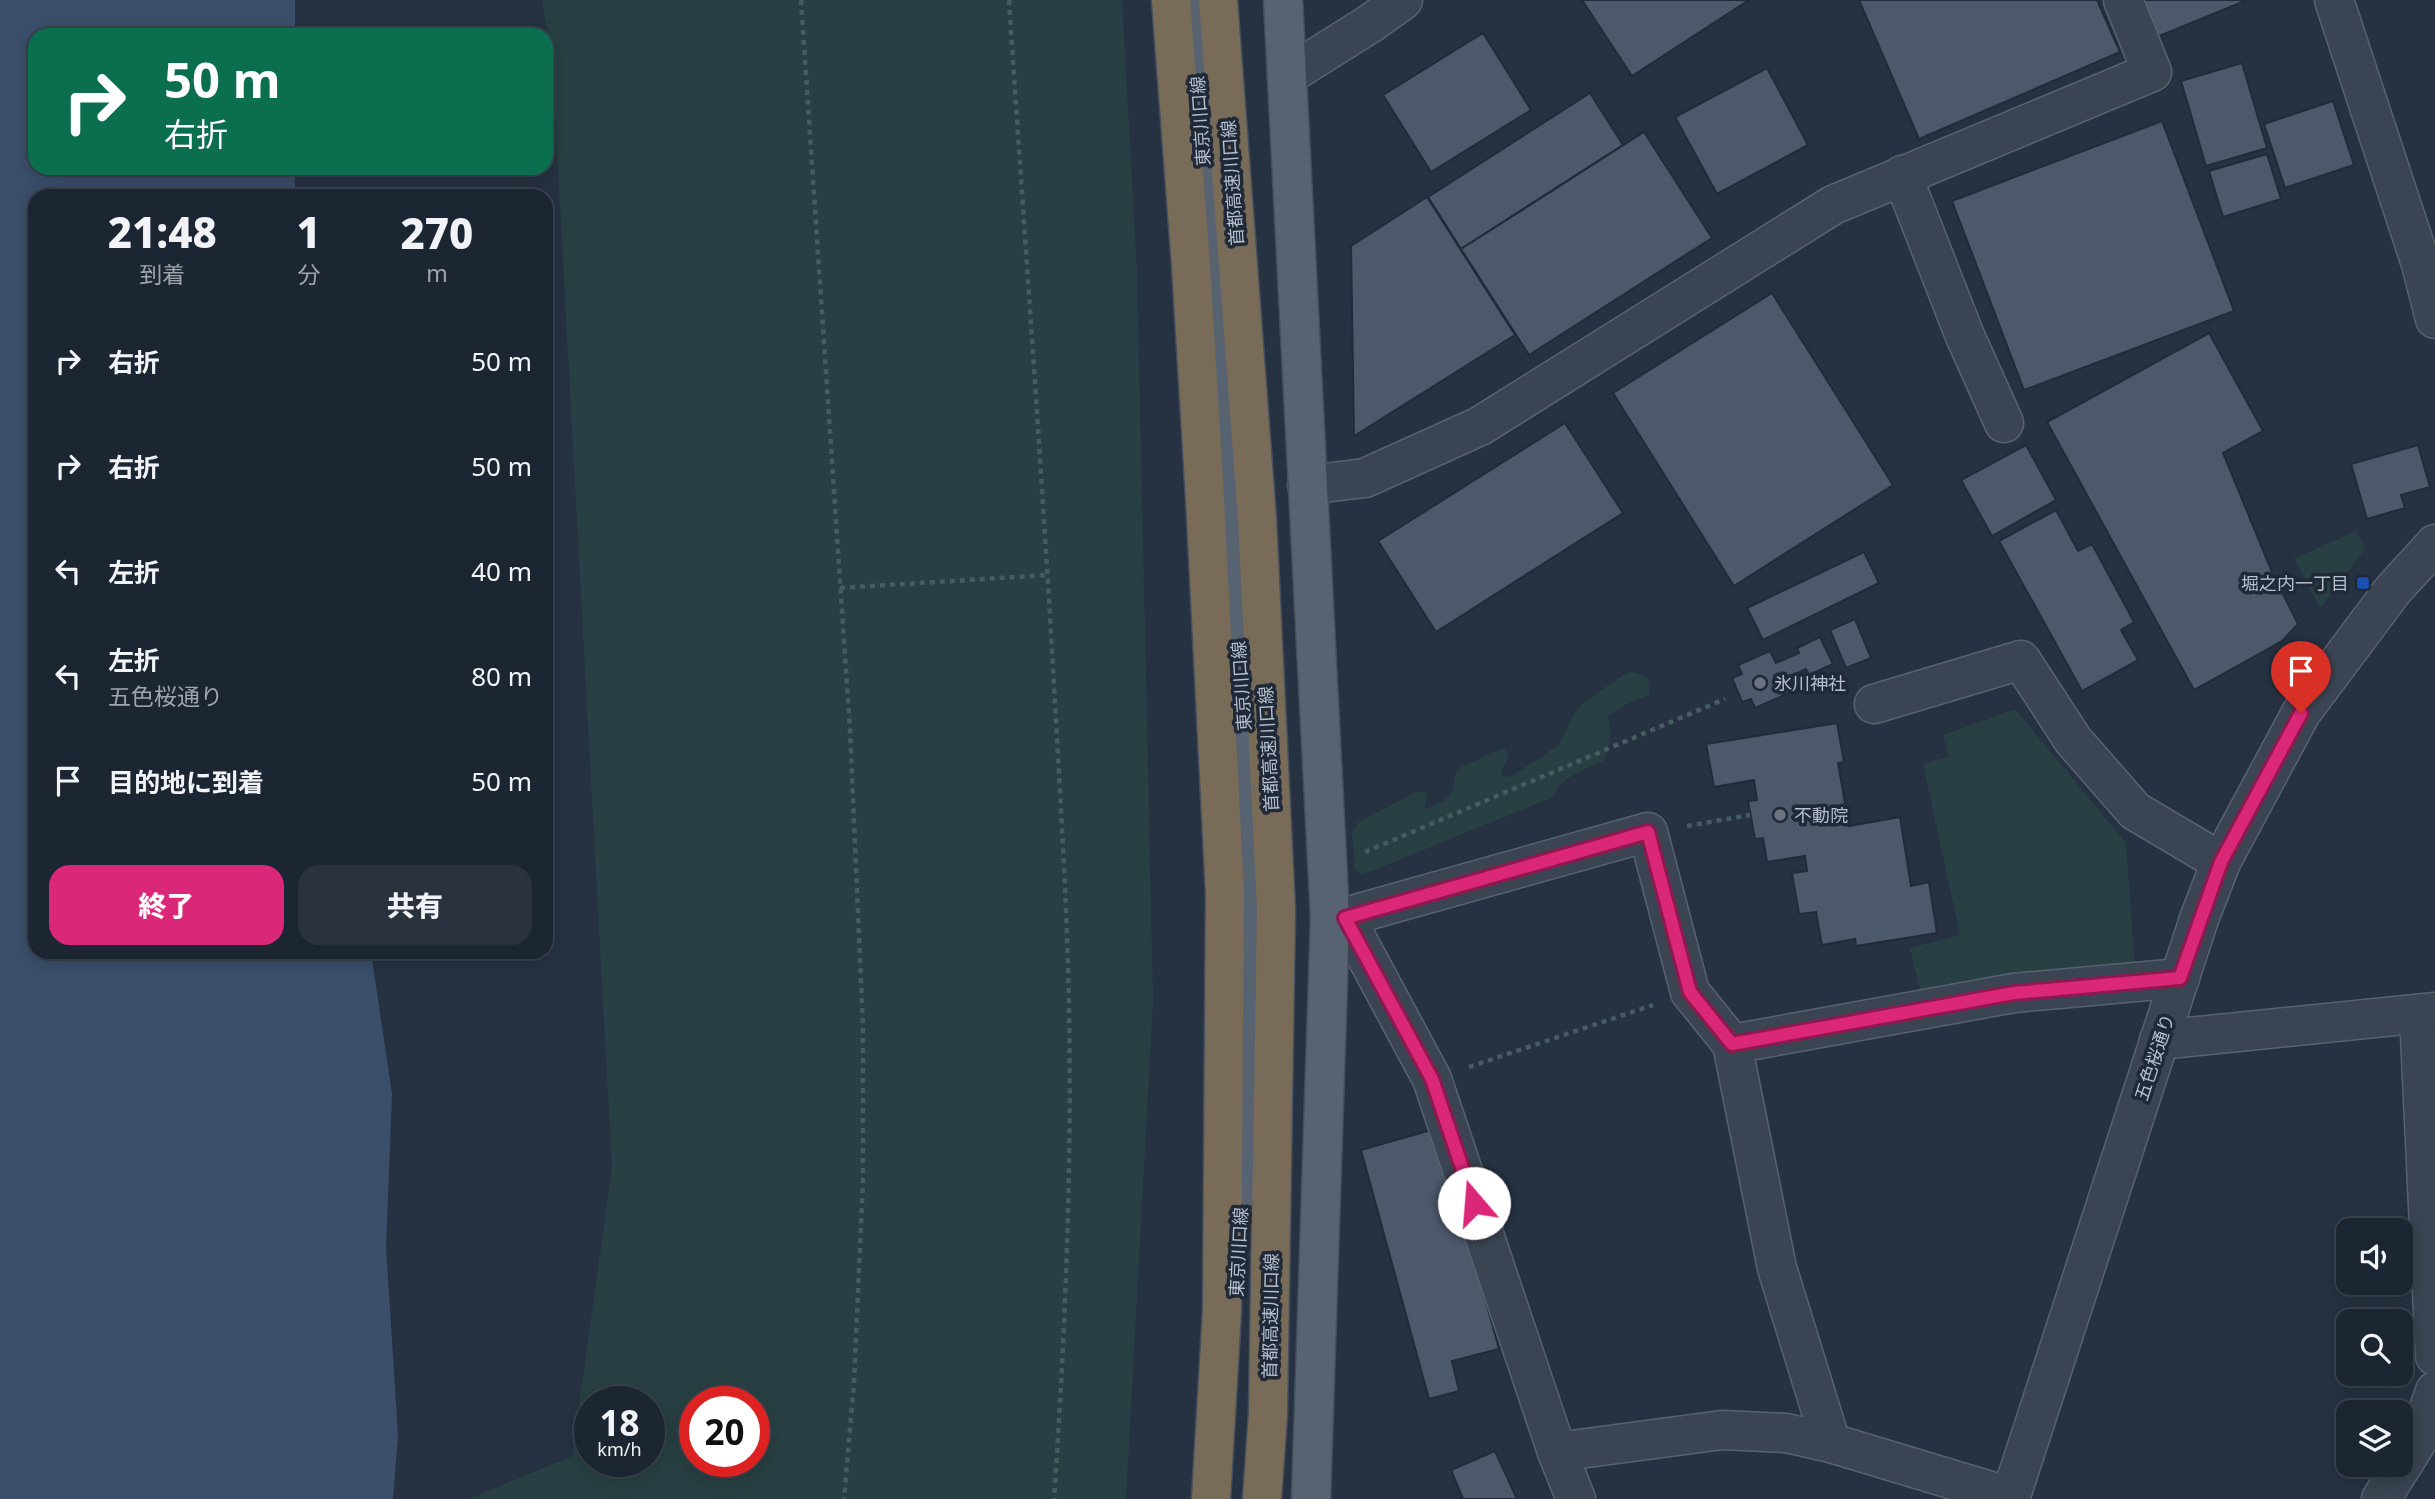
<!DOCTYPE html>
<html lang="ja">
<meta charset="utf-8">
<style>
body{margin:0;font-family:"Noto Sans","Noto Sans JP",sans-serif;background:#29323e;color:#f1f3f6;height:100vh;display:flex;flex-direction:column;font-size:26px;white-space:nowrap}
*{box-sizing:border-box;margin:0}
p{font-size:23px;color:#a0a5ac}
.icon{flex:none;width:38px;height:38px;fill:none;stroke:currentColor;stroke-width:2;stroke-linecap:round;stroke-linejoin:round}
.map{position:relative;flex:1;overflow:hidden}
.side{position:absolute;left:28px;top:189px;width:525px;height:770px;display:flex;flex-direction:column;background:#1c2632;border-radius:21px;box-shadow:0 4px 18px #0003,0 0 0 2px #3a434d}
.side>*{flex:none}
.hud{position:absolute;left:28px;top:28px;width:525px;height:147px;border-radius:21px;box-shadow:0 4px 18px #0003,0 0 0 2px #3a434d;background:#0b6e4f;color:#fff;overflow:hidden}
.controls{position:absolute;left:2336px;top:1218px;display:grid;gap:14px}
.controls a{display:grid;place-items:center;width:77px;height:77px;border-radius:14px;background:#1c2632;box-shadow:0 4px 18px #0003,0 0 0 2px #3a434d;font-size:35px}
.speed{position:absolute;left:574px;top:1386px;display:flex;gap:14px;font-size:35px;font-weight:700;text-align:center}
.speed>*{display:grid;place-content:center;width:91px;height:91px;border-radius:50%;background:#1c2632;box-shadow:0 4px 18px #0003,0 0 0 2px #3a434d;line-height:1}
.speed small{font-size:18px;font-weight:400}
.speed .limit{border:10px solid #d22;background:#fff;color:#111}
.pin{position:absolute;display:grid;place-items:center;width:60px;height:60px;color:#fff;margin:-72px -30px;border-radius:50% 50% 50% 0;rotate:-45deg;box-shadow:0 0 7px #0007}
.pin .icon{rotate:45deg}
.me{position:absolute;width:77px;margin:-38px;rotate:342deg;stroke-linejoin:round;filter:drop-shadow(0 0 5px #0008)}
.turn{display:flex;align-items:center;gap:24px;height:147px;padding:0 21px;font-size:32px}
.turn .icon{width:91px;height:91px;stroke-width:2.5}
.turn b{display:block;font-size:49px;line-height:60px}
.eta{display:flex;justify-content:space-evenly;align-items:center;height:119px;text-align:center}
.eta b{font-size:42px;font-weight:800;line-height:49px}
.action{display:flex;gap:14px;margin-top:auto;padding:14px 21px}
.action a{flex:1;height:80px;border-radius:21px;background:#db2777;color:#fff;font-size:28px;font-weight:800;line-height:80px;text-align:center}
.action a+a{background:#29323e;color:#f1f3f6}
ul{padding:0;list-style:none}
li{display:flex;align-items:center;gap:21px;height:105px;padding:0 21px}
li div{flex:1}
li b{display:block;font-size:26px}
li em{font-style:normal}
.map>svg:first-child{display:block}
.green{fill:#284043;fill-rule:evenodd}
.water{fill:#3b4f6b}
.building{fill:#4c596b;stroke:#212b39;stroke-width:2}
.lines{fill:none;stroke-linecap:round;stroke-linejoin:round}
.minor-casing{stroke:#58626f;stroke-width:41}
.major-casing{stroke:#444d5b;stroke-width:41}
.highway-casing{stroke:#454f5c;stroke-width:41}
.path{stroke:#465d60;stroke-width:4.5;stroke-dasharray:5 5;stroke-linecap:butt}
.minor{stroke:#3a4452;stroke-width:38}
.major{stroke:#586372;stroke-width:38}
.highway{stroke:#786b57;stroke-width:38}
.route-casing{stroke:#8e194d;stroke-width:18}
.route{stroke:#db2777;stroke-width:12}
.transit-dot{fill:#1a4fb4;stroke:#1f2937;stroke-width:2.5}
.worship-dot{fill:#6b7280;stroke:#1f2937;stroke-width:2.5}
.labels{text-anchor:middle;dominant-baseline:central;stroke-width:7;stroke-linejoin:round;paint-order:stroke}
.street-label{font-size:18px;fill:#b7bfcc;stroke:#1f2937}
.poi-label{font-size:18px;fill:#b7bfcc;stroke:#1f2937;text-anchor:start}
</style>
<div class="map">
<svg width="2435" height="1499" viewBox="0 0 2435 1499">
<rect width="100%" height="100%" fill="#263242"/>
<!-- green -->
<g class="green">
<path d="M542,0H1122L1137,272L1153,1001L1126,1499H469L572,1456L612,1168L552,58ZM590,1402H649V1461H590ZM695,1402H754V1461H695Z"/>
<path d="M2356,531L2365,549L2320,608L2294,559Z"/>
<path d="M1629,671L1648,678L1650,695L1630,702L1608,716L1611,730L1605,760C1587,769 1559,777 1553,797L1362,875L1355,869L1352,832L1359,822L1416,792L1427,791L1425,809C1447,802 1454,797 1455,774L1463,766L1504,748L1509,757L1502,770V777L1512,776L1559,745L1572,717L1582,704Z"/>
<path d="M2015,709L2126,843L2135,969L1922,999L1910,948L1960,935L1923,764L1949,757L1943,735Z"/>
</g>
<!-- water -->
<path class="water" d="M0,0H295V35H35V168H295V196H35V952H371L392,1094L386,1247L398,1435L393,1499H0Z"/>
<!-- building -->
<g class="building">
<path d="M1582,0H1749L1632,76Z"/>
<path d="M1859,0H2097L2120,52L1919,139Z"/>
<path d="M2142,0H2247L2157,37Z"/>
<path d="M1483,33L1531,110L1431,172L1383,95Z"/>
<path d="M2242,63L2267,148L2206,166L2181,81Z"/>
<path d="M1767,68L1808,145L1717,194L1675,117Z"/>
<path d="M1590,93L1623,145L1461,249L1428,197Z"/>
<path d="M2333,101L2354,165L2285,188L2264,124Z"/>
<path d="M2162,121L2234,311L2024,390L1952,201Z"/>
<path d="M1644,132L1712,238L1529,355L1461,249Z"/>
<path d="M2267,154L2281,199L2223,217L2209,171Z"/>
<path d="M1427,197L1515,335L1354,436L1351,246Z"/>
<path d="M1772,293L1893,485L1734,586L1613,393Z"/>
<path d="M2209,333L2263,431L2223,453L2272,572L2298,624L2282,641L2194,690L2047,422Z"/>
<path d="M1565,423L1623,513L1436,632L1378,541Z"/>
<path d="M2026,445L2056,500L1992,536L1961,480Z"/>
<path d="M2418,445L2430,487L2401,495L2405,508L2367,519L2351,464Z"/>
<path d="M2056,510L2078,551L2092,544L2134,622L2121,630L2138,660L2082,691L1999,541Z"/>
<path d="M1864,552L1879,583L1763,640L1747,608Z"/>
<path d="M1855,619L1871,658L1846,668L1830,630Z"/>
<path d="M1820,637L1833,664L1809,675L1806,669L1782,680L1789,693L1755,708L1751,699L1742,702L1732,678L1742,674L1738,665L1770,651L1776,663L1799,653L1797,648Z"/>
<path d="M1837,723L1844,762L1838,763L1849,826L1900,817L1911,886L1929,882L1937,933L1856,946L1855,939L1822,945L1816,912L1799,914L1792,873L1807,871L1805,856L1767,862L1763,838L1755,839L1748,801L1757,800L1754,780L1714,787L1706,744Z"/>
<path d="M1438,1128L1499,1349L1452,1361L1459,1391L1429,1399L1361,1150Z"/>
<path d="M1495,1451L1517,1499H1463L1451,1470Z"/>
</g>
<g class="lines">
<!-- minor casing -->
<g class="minor-casing">
<g id="minor">
<path d="M2334,0L2421,264L2435,319"/>
<path d="M1287,76L1371,23L1403,0"/>
<path d="M1902,175L1965,336L2004,423"/>
<path d="M1307,485L1365,478L1480,426L1833,205L2152,72L2123,0"/>
<path d="M1874,704L2021,660L2073,740L2135,811L2221,862"/>
<path d="M1345,917L1648,832L1690,992L1732,1044L1777,1268L1831,1443"/>
<path d="M1330,918L1345,917L1432,1079L1557,1452L1576,1499"/>
<path d="M2419,1014L2435,1356"/>
<path d="M2159,1040L2435,1012"/>
<path d="M1732,1044L2014,993L2180,978"/>
<path d="M1557,1452L1722,1430L1786,1433L1831,1443L2010,1497"/>
<path d="M2010,1499L2199,919L2221,862L2301,713L2393,590L2435,544"/>
<path d="M2381,1499L2418,1440L2435,1391"/>
</g>
</g>
<!-- major casing -->
<g class="major-casing">
<g id="major">
<path d="M1192,0L1254,869L1240,1189"/>
<path d="M1283,0L1330,918L1311,1499"/>
</g>
</g>
<!-- highway casing -->
<g class="highway-casing">
<g id="highway">
<path d="M1171,0L1191,265L1205,498L1225,894L1222,1311L1211,1499"/>
<path d="M1218,0L1257,519L1276,910L1268,1414L1262,1499"/>
</g>
</g>
<!-- path -->
<g class="path">
<path d="M801,0L850,730L863,1028V1180L854,1382L844,1499"/>
<path d="M1009,0C1024,228 1041,457 1054,685C1060,793 1067,901 1069,1009C1072,1172 1065,1336 1054,1499"/>
<path d="M840,588L1048,575"/>
<path d="M1687,826L1750,815"/>
<path d="M1365,852L1725,699"/>
<path d="M1469,1067L1653,1005"/>
</g>
<!-- minor -->
<use href="#minor" class="minor"/>
<!-- major -->
<use href="#major" class="major"/>
<!-- highway -->
<use href="#highway" class="highway"/>
</g>
<g class="lines">
<!-- route casing -->
<g class="route-casing">
<path id="route" d="M1474,1203L1432,1079L1345,918L1648,832L1690,992L1732,1044L2014,993L2180,978L2221,862L2301,713"/>
</g>
<!-- route -->
<use href="#route" class="route"/>
</g>
<!-- markers -->
<rect class="transit-dot" x="2356" y="576" width="14" height="14" rx="3.5"/>
<g class="worship-dot">
<circle cx="1760" cy="683" r="7"/>
<circle cx="1780" cy="815" r="7"/>
</g>
<g class="labels">
<!-- street labels -->
<g class="street-label">
<text transform="translate(1200 121) rotate(-94)">東京川口線</text>
<text transform="translate(1232 183) rotate(-94)">首都高速川口線</text>
<text transform="translate(1241 686) rotate(-94)">東京川口線</text>
<text transform="translate(1268 749) rotate(-93)">首都高速川口線</text>
<text transform="translate(2154 1057) rotate(-72)">五色桜通り</text>
<text transform="translate(1238 1252) rotate(-87)">東京川口線</text>
<text transform="translate(1270 1316) rotate(-89)">首都高速川口線</text>
</g>
<!-- poi labels -->
<g class="poi-label">
<text x="2349" y="583" text-anchor="end">堀之内一丁目</text>
<text x="1774" y="683">氷川神社</text>
<text x="1794" y="815">不動院</text>
</g>
</g>
</svg>
<div class="controls">
<a><svg class="icon" aria-label="sound" viewBox="0 0 24 24"><path d="M4 9h4l5-4v14l-5-4H4zM17 9q2 3 0 6"/></svg></a>
<a><svg class="icon" aria-label="search" viewBox="0 0 24 24"><circle cx="10" cy="10" r="6"/><path d="M15 15l6 6"/></svg></a>
<a><svg class="icon" aria-label="layers" viewBox="0 0 24 24"><path d="M12 4l9 5-9 5-9-5zM3 14l9 5 9-5"/></svg></a>
</div>
<div class="speed"><div>18<small>km/h</small></div><div class="limit">20</div></div>
<div class="pin" style="left:2301px;top:713px;background:#d93025"><svg class="icon" aria-label="arrive" viewBox="0 0 24 24"><path d="M6 21V4h12l-3 4 3 4H6"/></svg></div>
<svg class="me" style="left:1474px;top:1203px" viewBox="-20 -20 40 40"><circle r="19" fill="#fff"/><path d="M0-13L10 11 0 6-10 11z" fill="#db2777"/></svg>
<div class="hud">
<div class="turn"><svg class="icon" aria-label="right" viewBox="0 0 24 24"><path d="M7 20v-9h11M14 6l5 5-5 5"/></svg><div><b>50 m</b>右折</div></div>
</div>
<section class="side">
<div class="eta">
<div><b>21:48</b><p>到着</p></div>
<div><b>1</b><p>分</p></div>
<div><b>270</b><p>m</p></div>
</div>
<ul>
<li><svg class="icon" aria-label="right" viewBox="0 0 24 24"><path d="M7 20v-9h11M14 6l5 5-5 5"/></svg><div><b>右折</b></div><em>50 m</em></li>
<li><svg class="icon" aria-label="right" viewBox="0 0 24 24"><path d="M7 20v-9h11M14 6l5 5-5 5"/></svg><div><b>右折</b></div><em>50 m</em></li>
<li><svg class="icon" aria-label="left" viewBox="0 0 24 24"><path d="M17 20v-9H6M10 6l-5 5 5 5"/></svg><div><b>左折</b></div><em>40 m</em></li>
<li><svg class="icon" aria-label="left" viewBox="0 0 24 24"><path d="M17 20v-9H6M10 6l-5 5 5 5"/></svg><div><b>左折</b><p>五色桜通り</p></div><em>80 m</em></li>
<li><svg class="icon" aria-label="arrive" viewBox="0 0 24 24"><path d="M6 21V4h12l-3 4 3 4H6"/></svg><div><b>目的地に到着</b></div><em>50 m</em></li>
</ul>
<div class="action"><a>終了</a><a>共有</a></div>
</section>
</div>
